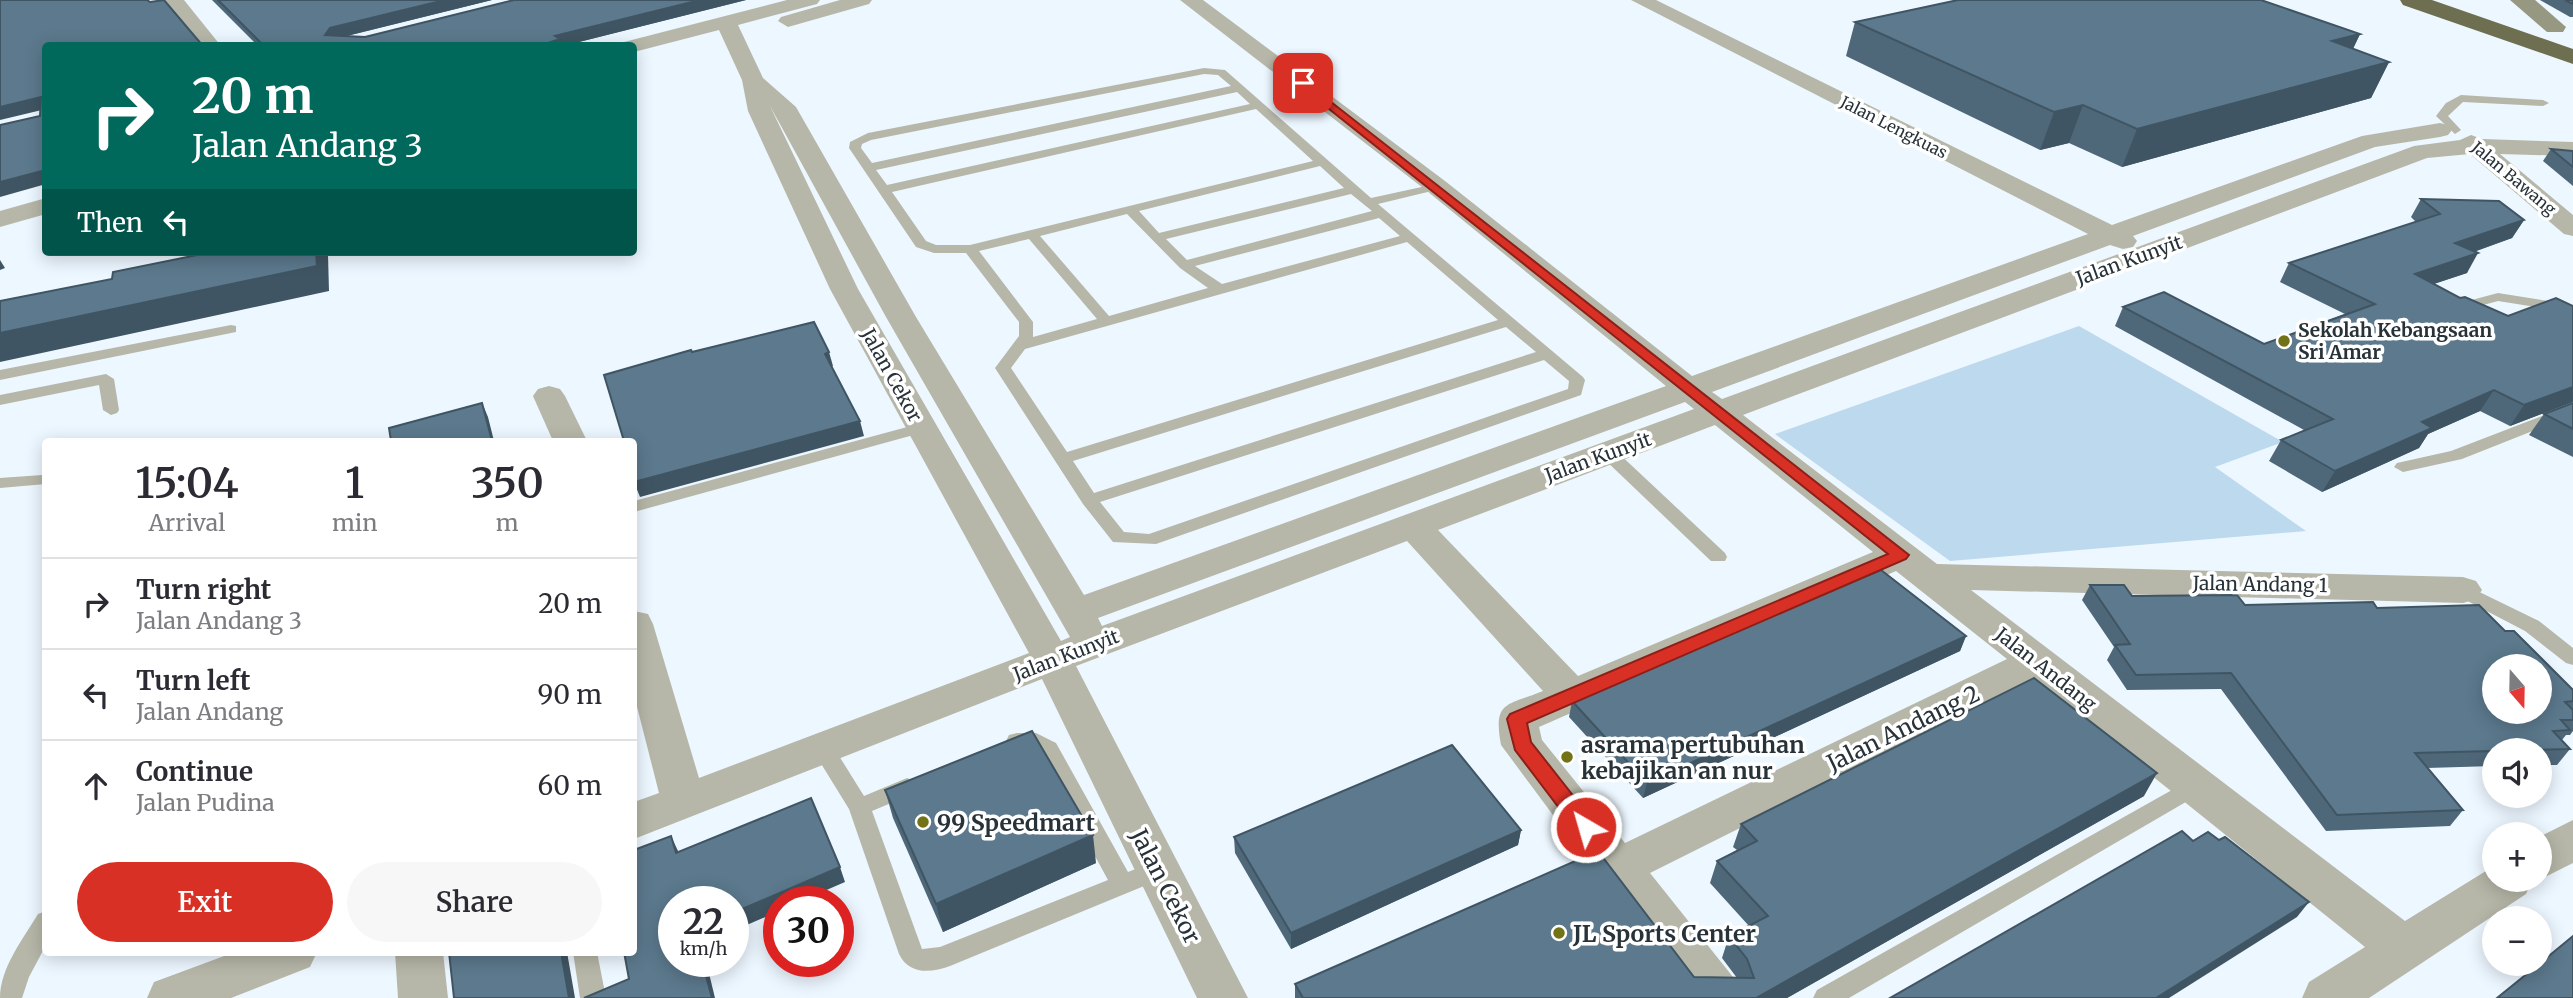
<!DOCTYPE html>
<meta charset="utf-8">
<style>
body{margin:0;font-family:Merriweather,serif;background:#f7f7f7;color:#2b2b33;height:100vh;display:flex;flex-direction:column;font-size:26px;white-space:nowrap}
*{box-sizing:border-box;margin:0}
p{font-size:23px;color:#7c7c81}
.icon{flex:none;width:38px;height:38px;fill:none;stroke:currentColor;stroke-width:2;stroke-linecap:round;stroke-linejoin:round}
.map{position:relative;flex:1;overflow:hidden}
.drawer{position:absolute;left:42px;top:438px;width:595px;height:518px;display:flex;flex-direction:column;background:#fff;border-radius:7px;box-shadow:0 4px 18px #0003}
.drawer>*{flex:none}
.hud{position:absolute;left:42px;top:42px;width:595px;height:214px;border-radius:7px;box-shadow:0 4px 18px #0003;background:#00695c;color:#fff;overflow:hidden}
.needle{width:46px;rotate:160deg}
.controls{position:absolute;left:2482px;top:654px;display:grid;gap:14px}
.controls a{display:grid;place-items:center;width:70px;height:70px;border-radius:50%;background:#fff;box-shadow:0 4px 18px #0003;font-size:35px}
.speed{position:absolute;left:658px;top:886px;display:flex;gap:14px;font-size:35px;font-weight:700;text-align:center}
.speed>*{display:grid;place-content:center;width:91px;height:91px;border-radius:50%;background:#fff;box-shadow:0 4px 18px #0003;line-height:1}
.speed small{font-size:18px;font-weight:400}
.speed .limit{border:10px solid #d22;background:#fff;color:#111}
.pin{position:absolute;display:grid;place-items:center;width:60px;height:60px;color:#fff;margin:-30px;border-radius:14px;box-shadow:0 4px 10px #0006}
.me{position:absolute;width:77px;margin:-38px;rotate:322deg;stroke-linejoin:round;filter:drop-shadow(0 0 5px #0008)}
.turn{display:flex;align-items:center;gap:24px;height:147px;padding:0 35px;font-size:32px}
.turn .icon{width:91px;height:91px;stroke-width:2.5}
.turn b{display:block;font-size:49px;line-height:60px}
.then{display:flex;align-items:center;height:66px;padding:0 35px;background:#0003;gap:14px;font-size:26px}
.eta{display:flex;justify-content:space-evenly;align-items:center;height:119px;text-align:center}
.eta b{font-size:42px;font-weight:600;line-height:49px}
.primary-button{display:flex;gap:14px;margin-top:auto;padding:14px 35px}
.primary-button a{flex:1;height:80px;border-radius:42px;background:#d93025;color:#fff;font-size:28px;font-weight:600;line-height:80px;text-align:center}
.primary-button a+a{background:#f7f7f7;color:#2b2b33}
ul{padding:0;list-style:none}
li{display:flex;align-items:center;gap:21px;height:91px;padding:0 35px;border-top:2px solid #e1e1e2}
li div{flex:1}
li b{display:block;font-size:26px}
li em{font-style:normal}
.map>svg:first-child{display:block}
.green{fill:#bdd9ee}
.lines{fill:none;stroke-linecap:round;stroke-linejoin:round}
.lane{fill:#b6b7a8;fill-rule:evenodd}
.street{fill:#b6b7a8;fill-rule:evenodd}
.secondary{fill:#979882;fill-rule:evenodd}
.highway{fill:#6e6f50;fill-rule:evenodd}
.wall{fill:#4f6879}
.shaded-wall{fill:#405563}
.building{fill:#5c798d;stroke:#405563;stroke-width:2;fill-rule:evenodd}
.route{fill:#d93025;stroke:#8d1f18;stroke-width:2}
.poi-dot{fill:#727217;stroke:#fff;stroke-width:2.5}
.labels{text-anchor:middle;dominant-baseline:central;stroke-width:7;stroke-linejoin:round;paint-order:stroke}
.far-street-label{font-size:16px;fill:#283239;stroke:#fff}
.street-label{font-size:19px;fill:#283239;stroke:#fff}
.poi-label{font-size:19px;font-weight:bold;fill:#283239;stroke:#fff;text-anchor:start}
.near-street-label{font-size:23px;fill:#283239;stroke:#fff}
.near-poi-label{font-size:23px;font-weight:bold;fill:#283239;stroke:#fff;text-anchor:start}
</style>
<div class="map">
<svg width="2573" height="998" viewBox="0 0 2573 998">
<rect width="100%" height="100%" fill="#edf7ff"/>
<!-- green -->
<path class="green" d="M2079,326L2283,442L2215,467L2306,531L1950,561L1775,434Z"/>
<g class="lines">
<!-- lane -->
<g class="lane">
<path d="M1204,68L1225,70L1371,198L1440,183V189L1378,204L1583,377L1585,380L1581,395L1156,544L1113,542L1083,504L995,368L1019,336V322L966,253H934L916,247L849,148L850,142L868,133ZM1204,74L1218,75L1231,86L872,163L861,148L862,144L871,140ZM1237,92L1250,104L887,185L876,170ZM1256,109L1313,161L970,245H936L926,241L892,192ZM1320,166L1344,188L1159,233L1139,211ZM1351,194L1372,211L1187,260L1166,239ZM1127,214L1180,268L1208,288L1109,316L1040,236ZM1379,218L1400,236L1222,284L1195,266ZM1029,239L1097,319L1033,337V322L979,251ZM1407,242L1498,320L1067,452L1011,368L1025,349ZM1506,327L1536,352L1094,493L1073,461ZM1544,360L1569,381L1568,389L1149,534L1124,532L1100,502Z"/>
<path d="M2461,95L2543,100L2549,103L2543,106L2463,102L2448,116L2461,130L2455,134L2436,116L2446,103Z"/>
<path d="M2498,293L2573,305V313L2498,301L2454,313L2447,309L2449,306Z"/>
<path d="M231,325L236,326V332L0,380V370Z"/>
<path d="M106,374L114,379L119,410L117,413L111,415L103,410L99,385L0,405V395Z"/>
<path d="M2573,404V415L2462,459L2403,472L2394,467L2397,463L2451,451Z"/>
<path d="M922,423L928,425L930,428L928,431L634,512V501Z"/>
<path d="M1608,448L1614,449L1725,553L1727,557L1725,561H1711L1602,457L1600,453L1602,449Z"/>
<path d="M42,475L46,476V484L0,488V478Z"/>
<path d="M2463,584L2539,621L2573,648V665L2566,663L2525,631L2456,595L2454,590L2456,585Z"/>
<path d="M1017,733H1036L1056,743L1128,872L1158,860L1166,863L1170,870L1166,877L950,966C931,973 909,975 899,954L849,809L812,749L815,743L823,741L831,743L864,796L907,778L915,781L918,787L915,793L872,811L922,949L940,947L1108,880L1040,755L1032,749L1009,747L1006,741L1009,735Z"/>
<path d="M2195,777L2203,780L2206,786L2203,792L1849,998H1813L1817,990Z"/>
<path d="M46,911V945L29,977L22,998H0C0,968 23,939 38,914Z"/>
<path d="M573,952H597L606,998H580Z"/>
</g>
<!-- street -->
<g class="street">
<path d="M164,0H184L221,46H200Z"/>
<path d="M787,0H820L817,4L738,25L763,78L796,107L916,317L1084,595L1666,386L1427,191L1180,0H1203L1445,181L1692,376L2088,234L1631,0H1656L2112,225L2362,136L2440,123L2448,125L2452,130L2448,135L2440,137L2375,147L2133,236L2137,241L2133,247L2123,249L2110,245L1712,392L1722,399L2414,146L2460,140L2471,135L2482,139L2573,142V156L2500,154L2573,215V236L2564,234L2470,154L2427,158L1743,415L1937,564L2463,577L2476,581L2482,590L2476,599L2463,603L1971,590L2405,921L2494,866V880H2532L2526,894L2369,998H2302L2309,982L2365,947L2034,681L1650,873L1737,982L1744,998H1689L1501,745C1493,701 1506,706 1543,691L1407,541L1076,666L1248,998H1197L1042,679L634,839V802L659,793L634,695V611L648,614L653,624L699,778L1029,653L830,289L748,111L742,80L719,30L634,52V46H621L624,42ZM770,106L886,317L1070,637L1061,641L858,289ZM1685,402L1694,409L1102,626L1098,618ZM1715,425L1873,552L1578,676L1438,530ZM1896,571L2007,659L1625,843L1542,740L1539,727Z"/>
<path d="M840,0H872L869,4L788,27L778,21L781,17Z"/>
<path d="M46,198V214L0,227V211Z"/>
<path d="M549,386L560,389L565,396L587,441H553L533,396L538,389Z"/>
<path d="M2573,820V863L2539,880V837Z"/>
<path d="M235,952H317L310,967L231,998H147L154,982Z"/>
<path d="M395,952H443L448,998H398Z"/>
</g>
<!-- secondary -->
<path class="secondary" d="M2510,0H2535L2566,27L2563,32H2547Z"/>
<!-- highway -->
<path class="highway" d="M2400,0H2432L2573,49V64L2403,5Z"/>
</g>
<!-- wall -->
<g class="wall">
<path d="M212,0H492L347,36L365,37L514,0H746L563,46H258Z"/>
<path d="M2540,0H2573V17H2570Z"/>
<path d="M1855,22L2360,34L2353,49L2389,62L2371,98L2122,167L2069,143L2040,150L1846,56Z"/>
<path d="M2551,149L2573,151V186L2543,161Z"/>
<path d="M2421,199L2524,220L2512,238L2474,252L2467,273L2433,284L2573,402L2510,426L2480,411L2428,434L2419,448L2322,492L2269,461L2281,440L2304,430L2115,326L2123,307L2264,344L2345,314L2280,282L2289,263L2416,222L2411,217Z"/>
<path d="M2573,403V457L2529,435L2544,414Z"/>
<path d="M2090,585L2132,596L2245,605L2377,608L2505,631L2573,690V731L2570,735H2566L2562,740L2570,749L2557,765H2539V751H2494V766L2427,768L2463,810L2450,826L2326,831L2221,689L2127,690L2107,660L2114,647L2082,600Z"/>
<path d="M1966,636L1960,651L1643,798L1569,717L1572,701Z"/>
<path d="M885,790L1096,863L943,932L893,818Z"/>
<path d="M2144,796L1787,998H1295V984L1737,978L1722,958L1729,936L1749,926L1710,883L1717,861L1737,850L1733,847L1741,824Z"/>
<path d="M1521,830L1518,845L1291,949L1235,853L1234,837Z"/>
</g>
<!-- shaded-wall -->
<g class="shaded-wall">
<path d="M445,0H492L334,39L325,35L330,28Z"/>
<path d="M700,0H746L563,46H550L555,36Z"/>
<path d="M2360,34L2343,69L2332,41Z"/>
<path d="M2389,62L2371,98L2122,167L2137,129Z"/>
<path d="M41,97L46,109L0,120V107Z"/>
<path d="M2083,105L2069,143L2040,150L2054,112Z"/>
<path d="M46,170V184L0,197V182Z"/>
<path d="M2524,220L2512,238L2444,262L2455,243Z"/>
<path d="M316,252H326L328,255L329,291L0,362V333Z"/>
<path d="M2478,253L2467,273L2404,294L2415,274Z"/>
<path d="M0,260L5,268L0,270Z"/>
<path d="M829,352L833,366L828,368L825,354Z"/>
<path d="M2573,387V402L2510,426L2524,405Z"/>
<path d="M2494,390L2480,411L2428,434L2419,448L2322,492L2335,471L2422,422Z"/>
<path d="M482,403L488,417L494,441H492Z"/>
<path d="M860,421L864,436L640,497L634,482Z"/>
<path d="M1966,636L1960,651L1643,798L1647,783Z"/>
<path d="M2157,773L2144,796L1787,998H1756Z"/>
<path d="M1521,830L1518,845L1291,949V933Z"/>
<path d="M1093,835L1096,863L943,932L936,904Z"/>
<path d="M671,836L678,851L682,869L676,853Z"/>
<path d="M840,867L845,882L801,901H779V911L733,931V913Z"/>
<path d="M2309,902L2297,917L2169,998H2156Z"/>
<path d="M561,952H567L575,998H569Z"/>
<path d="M702,961H706L715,998H712Z"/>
</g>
<!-- building -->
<g class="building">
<path d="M0,0H147L150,2L164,0L203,46H46V170L0,182V125L40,116L41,97L0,107Z"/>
<path d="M218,0H445L330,28L325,35L365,37L514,0H700L555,36L560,39L551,42L555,44L550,46H264Z"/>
<path d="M1958,0H2261L2360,34L2332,41L2389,62L2137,129L2083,105L2054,112L1855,22Z"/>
<path d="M2565,0H2573V4Z"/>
<path d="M2551,149L2573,151V167Z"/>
<path d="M2421,199L2499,201L2524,220L2455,243L2478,253L2415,274L2460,298L2465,297L2508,316L2556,298L2573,306V387L2524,405L2494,390L2422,422L2432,428L2335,471L2281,440L2333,419L2123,307L2164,292L2264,344L2375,304L2289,263L2440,214Z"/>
<path d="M212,252H316L317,266L0,333V301L112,279L113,272Z"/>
<path d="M814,322L829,352L825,354L860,421L634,482V441H624L604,375L691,350L692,352Z"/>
<path d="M482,403L492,441H391L389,428Z"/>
<path d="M2573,403V429L2544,414Z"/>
<path d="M1881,570L1966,636L1647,783L1572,701Z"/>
<path d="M2090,585H2124L2132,596L2237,595L2245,605L2373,602L2377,608L2479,605L2505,631H2514L2573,690V701L2565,702L2573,710V720H2561L2570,730L2553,731L2570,749L2415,753L2463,810L2337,815L2231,673L2136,675L2115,645L2130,644ZM2494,667H2539V712H2494Z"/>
<path d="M2034,678L2157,773L1756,998H1303L1295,984L1598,851L1694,977L1754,978L1747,959L1729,936L1768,916L1717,861L1757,841L1741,824Z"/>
<path d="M1032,731L1093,835L936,904L885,790Z"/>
<path d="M1452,745L1521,830L1291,933L1234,837Z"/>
<path d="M811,798L840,867L733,913V901H674V961H702L712,998H584L629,979L624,952H634V850L671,836L676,853Z"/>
<path d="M2182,831L2193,841L2208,832L2219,840L2225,837L2309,902L2156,998H1890Z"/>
<path d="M2573,936V998H2497L2539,964Z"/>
<path d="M449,952H561L569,998H454Z"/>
</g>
<!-- route -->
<path class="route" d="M1303,80L1909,555L1906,559L1527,723L1531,742L1593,821L1596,827L1593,833H1578L1515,750L1507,719L1510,714L1888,554L1299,85Z"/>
<!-- markers -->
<g class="poi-dot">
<circle cx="2284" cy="341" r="7"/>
<circle cx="1567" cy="757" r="7"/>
<circle cx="923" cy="822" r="7"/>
<circle cx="1559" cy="933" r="7"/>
</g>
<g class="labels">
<!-- far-street labels -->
<g class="far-street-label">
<text transform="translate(1894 127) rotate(27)">Jalan Lengkuas</text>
<text transform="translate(2514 178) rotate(40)">Jalan Bawang</text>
</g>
<!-- street labels -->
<g class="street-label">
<text transform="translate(2129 260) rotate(-20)">Jalan Kunyit</text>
<text transform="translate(892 375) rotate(61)">Jalan Cekor</text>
<text transform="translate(1598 457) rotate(-20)">Jalan Kunyit</text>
<text transform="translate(2260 584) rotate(1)">Jalan Andang 1</text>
<text transform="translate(1066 655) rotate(-21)">Jalan Kunyit</text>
<text transform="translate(2046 669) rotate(38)">Jalan Andang</text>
</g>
<!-- poi labels -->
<g class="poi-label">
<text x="2298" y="330">Sekolah Kebangsaan<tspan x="2298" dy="22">Sri Amar</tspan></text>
</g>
<!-- near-street labels -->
<g class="near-street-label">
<text transform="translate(1903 728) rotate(-26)">Jalan Andang 2</text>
<text transform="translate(1166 886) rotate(63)">Jalan Cekor</text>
</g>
<!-- near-poi labels -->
<g class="near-poi-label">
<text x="1581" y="744">asrama pertubuhan<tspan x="1581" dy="26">kebajikan an nur</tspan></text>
<text x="937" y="822">99 Speedmart</text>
<text x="1573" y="933">JL Sports Center</text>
</g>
</g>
</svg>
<div class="controls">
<a><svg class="needle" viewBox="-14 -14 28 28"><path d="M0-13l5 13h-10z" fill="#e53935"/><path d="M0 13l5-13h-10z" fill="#7c7c81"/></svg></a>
<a><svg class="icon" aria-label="sound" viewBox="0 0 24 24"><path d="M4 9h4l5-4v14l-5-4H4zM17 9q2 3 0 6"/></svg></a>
<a>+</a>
<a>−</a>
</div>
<div class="speed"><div>22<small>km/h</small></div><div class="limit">30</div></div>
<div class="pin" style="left:1303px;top:83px;background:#d93025"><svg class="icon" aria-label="arrive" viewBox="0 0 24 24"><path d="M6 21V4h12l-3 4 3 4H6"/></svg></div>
<svg class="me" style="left:1586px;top:827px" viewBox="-20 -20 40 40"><circle r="17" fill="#d93025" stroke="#fff" stroke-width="3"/><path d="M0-11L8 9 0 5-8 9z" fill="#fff"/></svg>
<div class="hud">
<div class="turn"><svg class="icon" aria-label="right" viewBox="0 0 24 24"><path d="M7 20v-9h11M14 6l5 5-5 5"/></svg><div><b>20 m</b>Jalan Andang 3</div></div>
<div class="then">Then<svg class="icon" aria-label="left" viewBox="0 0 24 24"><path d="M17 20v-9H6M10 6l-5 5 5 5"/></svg></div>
</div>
<section class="drawer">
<div class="eta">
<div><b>15:04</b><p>Arrival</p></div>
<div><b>1</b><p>min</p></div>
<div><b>350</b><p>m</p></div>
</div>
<ul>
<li><svg class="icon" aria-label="right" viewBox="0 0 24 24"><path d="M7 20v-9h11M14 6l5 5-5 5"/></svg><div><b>Turn right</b><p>Jalan Andang 3</p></div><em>20 m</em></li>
<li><svg class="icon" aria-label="left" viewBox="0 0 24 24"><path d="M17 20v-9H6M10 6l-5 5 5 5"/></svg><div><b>Turn left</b><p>Jalan Andang</p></div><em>90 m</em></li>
<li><svg class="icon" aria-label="ahead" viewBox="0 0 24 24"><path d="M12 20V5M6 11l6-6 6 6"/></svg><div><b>Continue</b><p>Jalan Pudina</p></div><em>60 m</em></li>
</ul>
<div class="primary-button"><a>Exit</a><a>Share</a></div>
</section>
</div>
